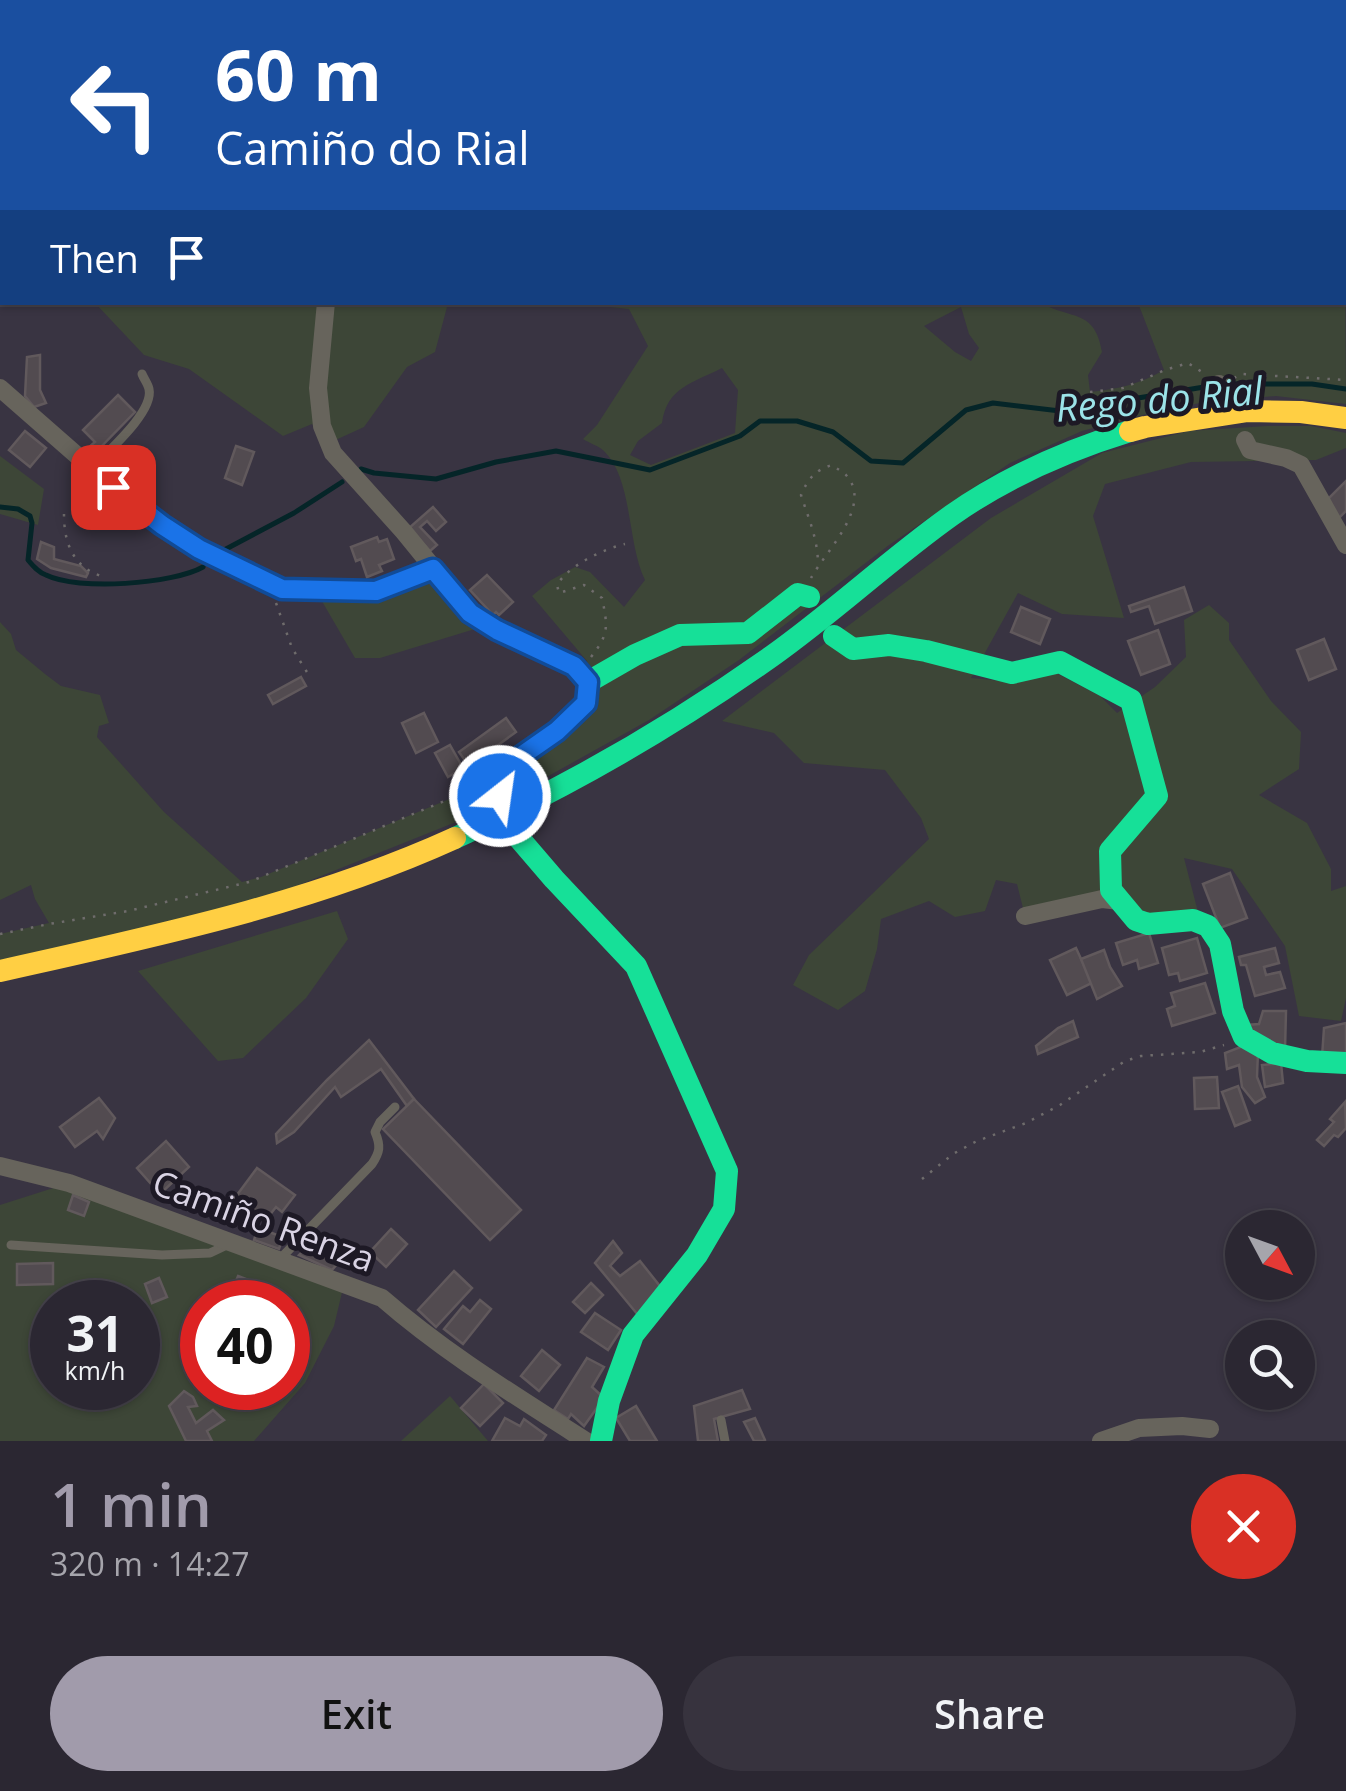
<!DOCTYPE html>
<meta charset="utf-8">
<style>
body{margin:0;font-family:"Open Sans",sans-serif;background:#37333e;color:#f1f3f6;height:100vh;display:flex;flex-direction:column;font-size:38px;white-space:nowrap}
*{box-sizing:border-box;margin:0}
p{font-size:32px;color:#a6a5ac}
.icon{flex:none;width:55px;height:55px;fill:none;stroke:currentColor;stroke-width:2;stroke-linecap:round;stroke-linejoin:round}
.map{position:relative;height:1441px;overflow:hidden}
.drawer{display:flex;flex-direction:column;background:#2b2732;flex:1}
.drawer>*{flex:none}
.guide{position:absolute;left:0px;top:0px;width:1348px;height:305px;box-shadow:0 2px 8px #0004,0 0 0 2px #47444d;background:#1a4fa0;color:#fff;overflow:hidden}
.needle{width:65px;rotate:131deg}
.fabs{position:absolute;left:1225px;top:1210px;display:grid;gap:20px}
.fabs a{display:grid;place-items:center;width:90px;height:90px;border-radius:50%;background:#2b2732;box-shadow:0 2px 8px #0004,0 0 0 2px #47444d;font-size:50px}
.speed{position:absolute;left:30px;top:1280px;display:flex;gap:20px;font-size:50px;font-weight:700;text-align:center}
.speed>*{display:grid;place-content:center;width:130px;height:130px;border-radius:50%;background:#2b2732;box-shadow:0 2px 8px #0004,0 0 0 2px #47444d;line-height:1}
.speed small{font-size:25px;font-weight:400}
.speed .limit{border:15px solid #d22;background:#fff;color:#111}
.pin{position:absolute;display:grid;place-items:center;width:85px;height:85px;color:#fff;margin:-42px;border-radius:20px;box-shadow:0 5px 15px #0006}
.me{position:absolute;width:110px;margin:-55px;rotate:30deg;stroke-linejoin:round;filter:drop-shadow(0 0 8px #0008)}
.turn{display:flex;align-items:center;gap:35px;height:210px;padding:0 50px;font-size:45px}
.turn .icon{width:130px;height:130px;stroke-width:2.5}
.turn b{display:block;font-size:70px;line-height:85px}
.then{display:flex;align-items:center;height:95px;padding:0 50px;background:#0003;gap:20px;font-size:38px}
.round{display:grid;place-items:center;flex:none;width:105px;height:105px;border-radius:52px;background:#37333e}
.overview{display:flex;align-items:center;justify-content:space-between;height:170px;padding:0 50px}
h1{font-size:60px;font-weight:600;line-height:75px;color:#a19bab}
.action{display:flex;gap:20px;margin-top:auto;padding:20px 50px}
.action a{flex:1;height:115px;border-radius:60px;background:#a19bab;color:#111;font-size:40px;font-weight:600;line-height:115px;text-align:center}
.action a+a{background:#37333e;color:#f1f3f6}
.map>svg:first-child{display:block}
.green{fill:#3d4637;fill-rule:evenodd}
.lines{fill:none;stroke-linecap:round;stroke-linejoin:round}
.stream{stroke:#052528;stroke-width:5}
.building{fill:#524b50;stroke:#61595c;stroke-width:2.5}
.path{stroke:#6f6c6c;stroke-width:2.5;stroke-dasharray:2.5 8;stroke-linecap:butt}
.lane{stroke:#67645c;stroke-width:9}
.street{stroke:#67645c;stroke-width:18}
.fast{stroke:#16e098;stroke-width:22}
.slow{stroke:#ffcf43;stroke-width:22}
.route-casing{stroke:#114b97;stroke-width:25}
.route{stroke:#1a73e8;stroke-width:18}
.labels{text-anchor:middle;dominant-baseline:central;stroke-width:10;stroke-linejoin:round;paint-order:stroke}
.street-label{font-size:35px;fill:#d9d3e4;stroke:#1d1925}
.water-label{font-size:38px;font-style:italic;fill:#9be3e8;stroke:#1d1925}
</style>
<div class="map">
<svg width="1346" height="1441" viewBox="0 0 1346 1441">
<rect width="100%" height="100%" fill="#393442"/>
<!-- green -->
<g class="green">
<path d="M26,0H1144L1146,2H27Z"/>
<path d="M1345,206L1346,404L1276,396L1200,403L1154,412L1082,431L1010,463L889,545L739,660L649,720L491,808L276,894L205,915L0,961V934L49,923L35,899L31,885L0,900V622L11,634L16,650L45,674L61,686L100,695L109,723L99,726L97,737L164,812L242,882L261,877L476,788L499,795L504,768L557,731L588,682L587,661L532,596L551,580L575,567L590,572L624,607L645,580C627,544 633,479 604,451C599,446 589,443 583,439L597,425L648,346L629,309L610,307L601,303H1041C1072,320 1095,309 1102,352L1088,375L1090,392C1118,389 1140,384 1164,370L1138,303L1345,302ZM961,307L969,334L979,348L971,361L955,352L924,326ZM722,368L738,390L735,433L651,465L630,455L638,441L662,423C667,387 693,383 722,368Z"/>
<path d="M95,303H451L447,307L435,352L407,367L364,427L329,443L312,424L283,436L189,369L144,355Z"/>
<path d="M1267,426H1311L1346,433V448L1316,460L1191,462L1105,484L1093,516L1124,618L1062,614L1018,593L971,678L1012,682L1056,673L1100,696L1117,713L1155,687L1186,657L1184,620L1209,605L1229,623V640L1271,701L1301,732L1299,769L1259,795L1307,823L1331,869V891L1346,886V998L1341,1021L1299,1016L1285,946L1232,869L1184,858L1198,912L1144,916L1111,890L1024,912L1017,884L996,880L985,911L955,917L929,901L881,919L877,949L865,991L838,1010L793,985L809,955L929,839L921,818L885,770L804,763L774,733L722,721L991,518L1102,453L1189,431Z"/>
<path d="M0,456L44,489L38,525L0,514Z"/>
<path d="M433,569L488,625L380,658H355L316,591H376Z"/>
<path d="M337,911L348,939L306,998L243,1058L218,1061L138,971Z"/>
<path d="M69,1183L344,1284L334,1326L305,1383L254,1441H0V1205ZM52,1302H138V1388H52ZM202,1302H288V1388H202Z"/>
<path d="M450,1396L488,1441H401Z"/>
</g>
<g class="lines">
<!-- stream -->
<g class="stream">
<path d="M1227,384H1312L1346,389"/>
<path d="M361,469L374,473L436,479L496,462L556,451L650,470L740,436L760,421H797L833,432L871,461L903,463L966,410L993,403L1060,411L1216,385"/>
<path d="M0,507L18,509L30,516L32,523L28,560C33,566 38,572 46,575C78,591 173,584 203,567"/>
<path d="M226,549L294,513L342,482"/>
</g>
</g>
<!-- building -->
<g class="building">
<path d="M40,355V390L46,403L34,407L25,396L27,357Z"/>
<path d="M118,395L135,412L94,454L88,448L95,442L83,430Z"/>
<path d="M25,431L46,448L30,467L9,450Z"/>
<path d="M236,446L254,452L242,485L225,478Z"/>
<path d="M1346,481V511L1337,520L1326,501Z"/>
<path d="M433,507L446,522L436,531L427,521L420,527L437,545L430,551L409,528Z"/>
<path d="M377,537L379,542L387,539L394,559L379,565L382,571L367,577L361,559L356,561L351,547Z"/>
<path d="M41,542L54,547V559L81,566L88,573L86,577L51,568L37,559Z"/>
<path d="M487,575L513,602L499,615L496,612L493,615L470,590Z"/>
<path d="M1184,587L1192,611L1155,624L1149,606L1131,612L1129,606Z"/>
<path d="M1021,607L1050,619L1040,644L1011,632Z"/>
<path d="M1158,630L1170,664L1141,675L1128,641Z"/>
<path d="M1324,639L1336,669L1309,680L1297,650Z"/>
<path d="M301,677L306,686L273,704L268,695Z"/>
<path d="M424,713L438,742L416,753L402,723Z"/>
<path d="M506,718L516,732L469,766L459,752Z"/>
<path d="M450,745L463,768L448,777L435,753Z"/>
<path d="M1230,873L1247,918L1220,928L1203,884Z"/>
<path d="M1149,933L1158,963L1139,969L1137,960L1123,965L1116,943Z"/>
<path d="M1197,938L1207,973L1180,981L1178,973L1169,975L1162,948Z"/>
<path d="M1076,948L1092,983L1067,995L1050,960Z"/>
<path d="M1275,948L1279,963L1264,967L1266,975L1280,972L1285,988L1255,996L1246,965H1241L1239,957Z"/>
<path d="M1104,950L1110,967L1122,986L1097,999L1081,959Z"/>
<path d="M1205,983L1215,1013L1172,1026L1167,1009L1175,1006L1171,993Z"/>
<path d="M1263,1011H1286L1285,1050L1246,1031V1025L1259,1024Z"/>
<path d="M1073,1021L1078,1037L1038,1054L1036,1046L1058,1028Z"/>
<path d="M1346,1023V1057H1322L1324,1028Z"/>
<path d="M369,1040L414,1099L407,1106L381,1069L341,1097L335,1087L294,1132L277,1143L276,1134L327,1080Z"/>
<path d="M1243,1046L1258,1052L1257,1077L1265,1097L1255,1103L1242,1087L1239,1065L1227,1069L1225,1053Z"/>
<path d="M1281,1063L1283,1083L1265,1087L1262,1065Z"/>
<path d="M1217,1077L1219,1108L1195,1109L1194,1078Z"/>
<path d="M1238,1086L1250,1120L1235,1126L1222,1092Z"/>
<path d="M99,1098L115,1118L103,1139L97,1131L75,1147L60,1127Z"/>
<path d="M414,1099L521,1210L490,1240L383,1129Z"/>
<path d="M1345,1102L1346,1128L1338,1137L1334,1135L1324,1146L1317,1140L1334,1122L1330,1119Z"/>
<path d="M166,1141L189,1167L160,1194L137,1168Z"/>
<path d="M257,1168L295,1195L282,1212L276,1207L265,1221L234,1199Z"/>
<path d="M73,1195L89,1202L84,1216L68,1210Z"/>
<path d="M258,1228L283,1237L279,1249L254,1240Z"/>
<path d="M391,1229L407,1244L386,1267L370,1252Z"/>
<path d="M613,1241L622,1253L610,1266L620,1276L640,1261L663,1290L638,1315L595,1263Z"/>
<path d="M312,1242L339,1262L332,1270L299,1255Z"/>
<path d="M53,1263V1284L17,1285V1264Z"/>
<path d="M454,1271L472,1288L436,1327L418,1310Z"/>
<path d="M238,1276L259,1284L251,1302H228Z"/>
<path d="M159,1278L167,1297L152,1303L145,1284Z"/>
<path d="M591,1283L603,1295L585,1313L573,1302Z"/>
<path d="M480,1300L491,1309L463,1344L444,1329L463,1306L470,1312Z"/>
<path d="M595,1313L621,1330L608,1350L581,1332Z"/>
<path d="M542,1350L560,1365L539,1391L521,1376Z"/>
<path d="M587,1358L604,1367L592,1387L604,1398L584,1426L571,1414L568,1419L554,1410Z"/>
<path d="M484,1384L503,1403L480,1426L461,1408Z"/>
<path d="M742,1390L750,1409L714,1419L718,1441H698L694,1406Z"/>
<path d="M184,1391L193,1397L197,1406L188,1407L196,1423L213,1410L224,1420L207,1431L212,1441H186L169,1406Z"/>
<path d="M636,1406L657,1441H630L616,1418Z"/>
<path d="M505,1418L520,1426L524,1419L546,1435L542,1441H492Z"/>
<path d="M755,1418L765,1440L764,1441H754L744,1422Z"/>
</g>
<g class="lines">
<!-- path -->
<g class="path">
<path d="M1234,378L1242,374L1346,380"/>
<path d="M1090,392L1123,388L1165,370L1188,363L1205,374"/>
<path d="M64,514C64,542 72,566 101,576"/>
<path d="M811,578C825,552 874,505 846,475C842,471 837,469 832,465C815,470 808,479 801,495C809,520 818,539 818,565"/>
<path d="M276,603L292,648L310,677"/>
<path d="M591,657C609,634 608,627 602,598L584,585L559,593L557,585C568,566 603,549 625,544"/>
<path d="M0,934L49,924L128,911L249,882L476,788L479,789"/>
<path d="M922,1179L953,1154L977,1141L1026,1123L1060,1105L1125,1061L1141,1056L1200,1052L1224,1045"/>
</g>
<!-- lane -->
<g class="lane">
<path d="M91,469C107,452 154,412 149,389C148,384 144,379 142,374"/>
<path d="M11,1245L162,1255L210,1253L229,1244"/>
<path d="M279,1260L372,1164C380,1152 381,1146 375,1132L380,1122L395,1107"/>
<path d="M721,1420L725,1441"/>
</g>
<!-- street -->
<g class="street">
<path d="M1294,0L1297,2"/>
<path d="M395,2V0"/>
<path d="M1345,40L1346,41"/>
<path d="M326,302L318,388L322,426L333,453L404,532L470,613L497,631L573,666L588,682"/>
<path d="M1219,384L1225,395"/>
<path d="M0,388L113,487L162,525L199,549L261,581L282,589L376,591L433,569"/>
<path d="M1245,440L1250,450L1286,458L1301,465L1346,545"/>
<path d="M1025,916L1102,899L1120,901"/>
<path d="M0,1166L69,1183L382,1298C445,1353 516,1396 586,1441"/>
<path d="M1101,1441L1139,1428L1182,1426L1210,1429"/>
</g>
<!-- fast -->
<g class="fast">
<path d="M834,636L853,649L889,645L926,651L1012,673L1060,662L1131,700L1157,796L1110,851L1111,890L1136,920L1148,924L1193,920L1208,926L1220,944L1233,1011L1244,1037L1272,1053L1307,1061L1346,1063"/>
<path d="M499,796L504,768L557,731L585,703L588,682L635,655L680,635L748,633L798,594L809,597"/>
<path d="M518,837L554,879L636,966L727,1171L724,1209L697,1255L633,1335L609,1401L601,1441"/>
<path d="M455,838C566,788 673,726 772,656C834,612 890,559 952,515C1006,477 1068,450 1130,431"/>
</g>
<!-- slow -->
<g class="slow">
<path d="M1130,431L1145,427L1248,411L1301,412L1346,418"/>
<path d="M0,971C155,936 310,904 455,838"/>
</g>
</g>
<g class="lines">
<!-- route casing -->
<g class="route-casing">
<path id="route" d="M113,487L162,525L199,549L282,589L376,591L433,569L470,613L497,630L574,666L588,682L586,703L557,731L504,768L500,796"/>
</g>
<!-- route -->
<use href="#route" class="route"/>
</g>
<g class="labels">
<!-- street labels -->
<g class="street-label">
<text transform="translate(264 1220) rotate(20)">Camiño Renza</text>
</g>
<!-- water labels -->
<g class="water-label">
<text transform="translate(1159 398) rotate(-5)">Rego do Rial</text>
</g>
</g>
</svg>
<div class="fabs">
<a><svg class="needle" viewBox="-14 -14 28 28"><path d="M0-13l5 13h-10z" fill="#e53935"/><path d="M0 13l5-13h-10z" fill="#a6a5ac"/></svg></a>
<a><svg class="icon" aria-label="search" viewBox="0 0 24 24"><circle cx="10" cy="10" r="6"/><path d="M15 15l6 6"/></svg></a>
</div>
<div class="speed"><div>31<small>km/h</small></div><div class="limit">40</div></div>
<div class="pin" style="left:113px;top:487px;background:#d93025"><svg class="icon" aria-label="arrive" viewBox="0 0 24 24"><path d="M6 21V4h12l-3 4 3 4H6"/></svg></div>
<svg class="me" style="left:500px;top:796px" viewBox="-20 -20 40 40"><circle r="17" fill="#1a73e8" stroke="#fff" stroke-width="3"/><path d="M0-11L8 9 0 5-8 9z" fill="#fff"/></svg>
<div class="guide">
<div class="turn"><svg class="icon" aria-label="left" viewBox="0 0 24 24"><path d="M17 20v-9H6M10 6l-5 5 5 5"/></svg><div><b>60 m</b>Camiño do Rial</div></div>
<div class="then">Then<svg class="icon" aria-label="arrive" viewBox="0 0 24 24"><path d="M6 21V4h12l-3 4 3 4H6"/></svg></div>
</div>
</div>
<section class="drawer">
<div class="overview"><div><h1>1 min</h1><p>320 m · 14:27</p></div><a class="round" style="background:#d93025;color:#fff"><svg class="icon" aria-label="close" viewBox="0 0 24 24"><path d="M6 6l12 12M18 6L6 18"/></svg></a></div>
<div class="action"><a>Exit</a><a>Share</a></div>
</section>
